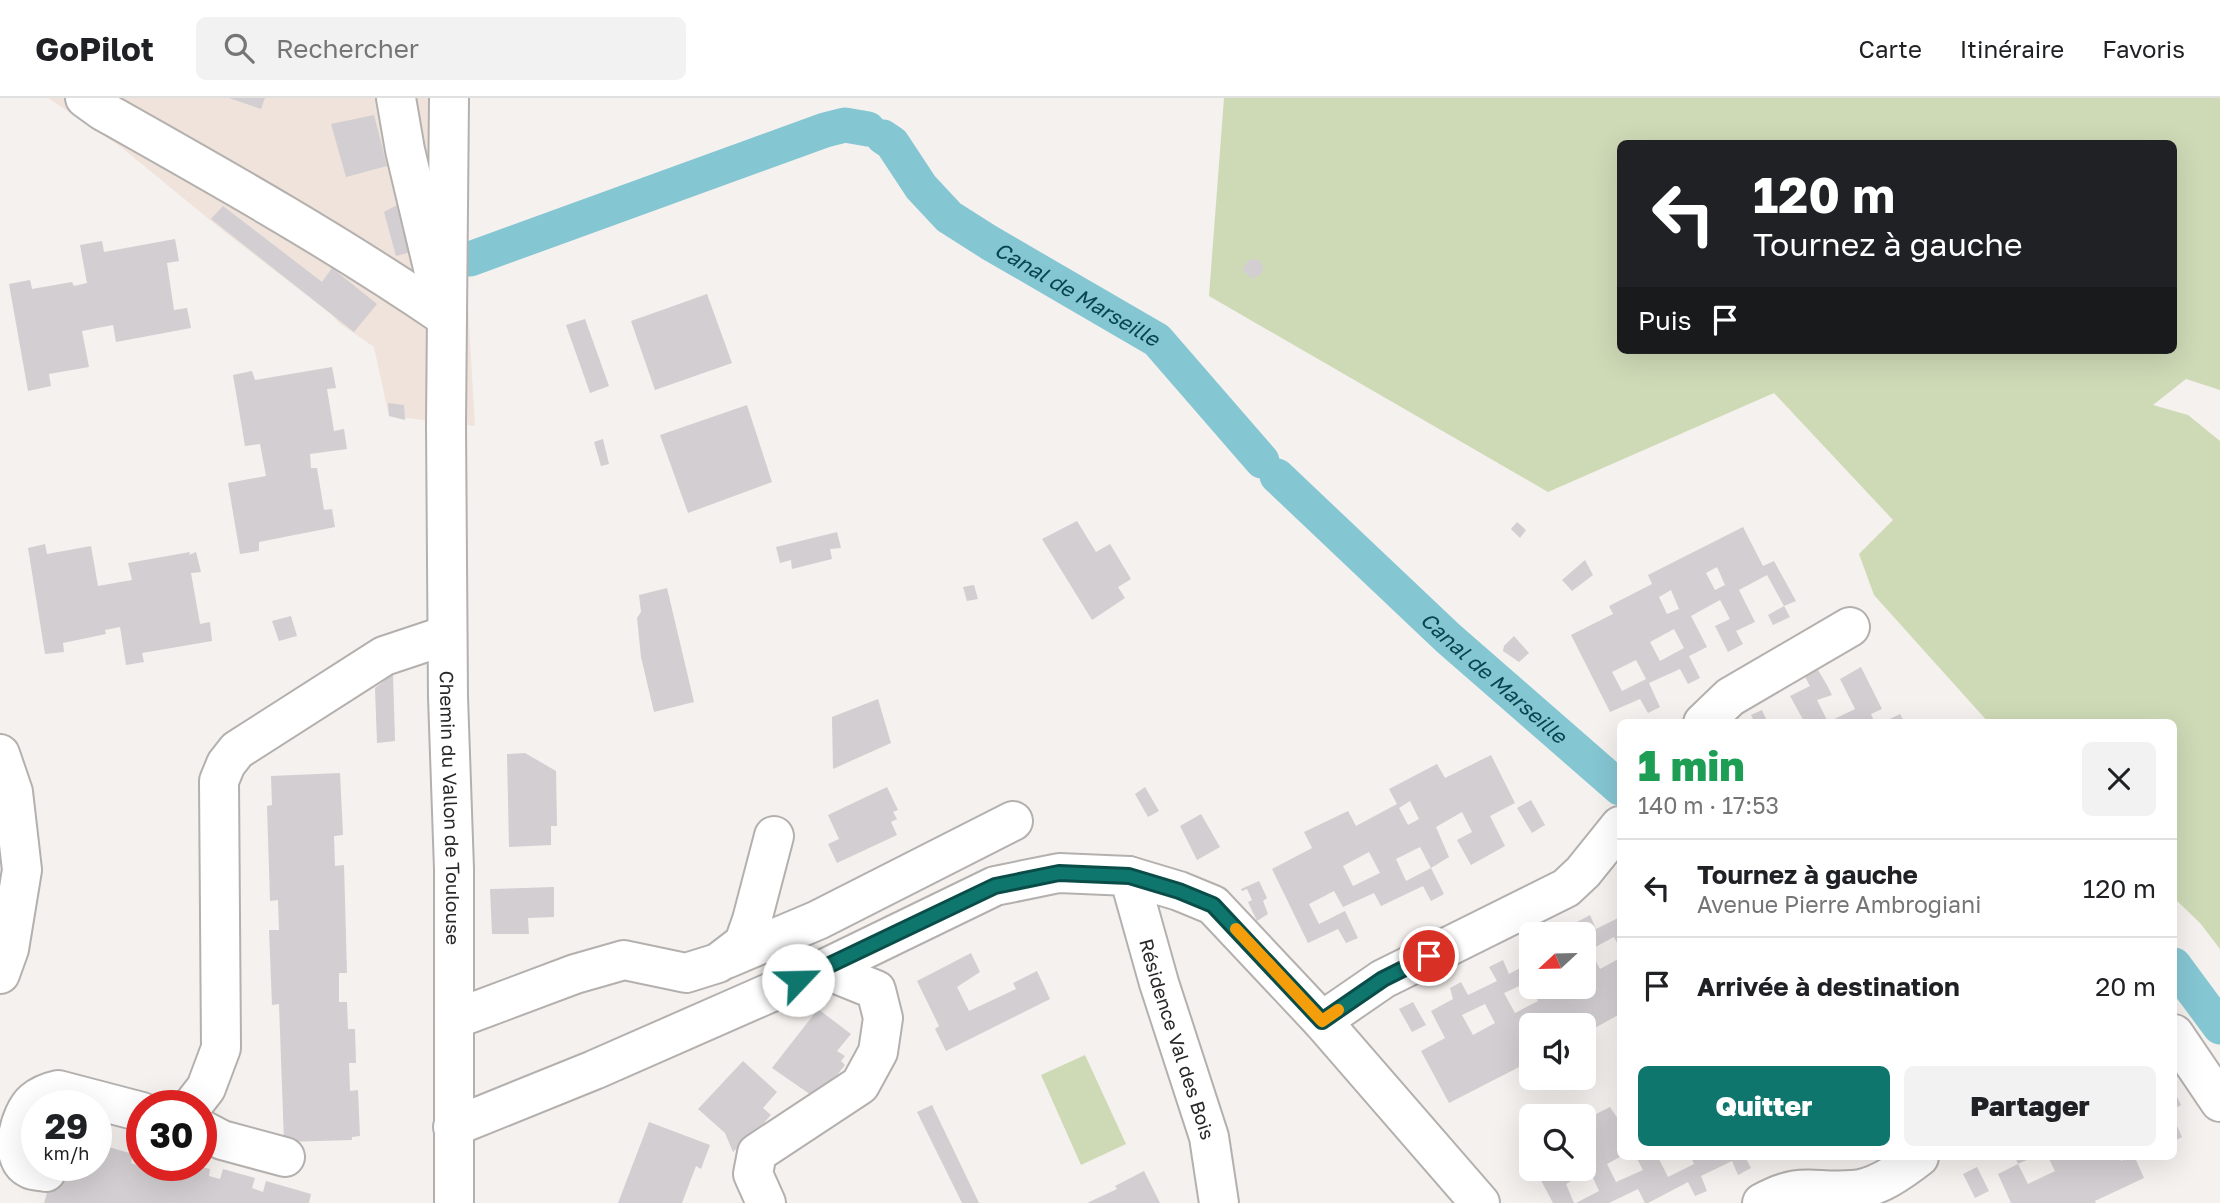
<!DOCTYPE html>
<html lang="fr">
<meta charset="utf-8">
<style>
body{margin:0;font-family:"Golos Text",sans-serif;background:#f2f2f2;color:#202124;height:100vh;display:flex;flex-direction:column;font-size:26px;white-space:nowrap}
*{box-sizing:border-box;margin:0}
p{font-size:23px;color:#757577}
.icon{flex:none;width:38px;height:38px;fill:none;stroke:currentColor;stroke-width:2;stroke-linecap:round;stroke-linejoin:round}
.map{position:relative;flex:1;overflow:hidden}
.details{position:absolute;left:1617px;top:621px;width:560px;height:441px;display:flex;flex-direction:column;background:#fff;border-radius:10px;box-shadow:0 7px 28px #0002}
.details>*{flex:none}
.top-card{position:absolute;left:1617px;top:42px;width:560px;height:214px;border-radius:10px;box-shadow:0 7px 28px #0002;background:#202124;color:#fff;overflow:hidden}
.needle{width:46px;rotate:248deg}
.fabs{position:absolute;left:1519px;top:824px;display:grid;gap:14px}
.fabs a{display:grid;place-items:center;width:77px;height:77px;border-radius:10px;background:#fff;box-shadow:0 7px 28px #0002;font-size:35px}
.speed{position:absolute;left:21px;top:992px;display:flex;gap:14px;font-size:35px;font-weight:700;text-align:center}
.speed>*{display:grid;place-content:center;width:91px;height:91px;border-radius:50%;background:#fff;box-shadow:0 7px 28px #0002;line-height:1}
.speed small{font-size:18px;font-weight:400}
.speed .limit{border:10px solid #d22;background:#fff;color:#111}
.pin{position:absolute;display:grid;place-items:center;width:60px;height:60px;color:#fff;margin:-30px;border:4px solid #fff;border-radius:50%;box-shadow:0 2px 7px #0007}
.me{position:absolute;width:77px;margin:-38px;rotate:66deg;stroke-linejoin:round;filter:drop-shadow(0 0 5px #0008)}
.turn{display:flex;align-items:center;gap:24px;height:147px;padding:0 21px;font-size:32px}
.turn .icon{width:91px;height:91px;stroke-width:2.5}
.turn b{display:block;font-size:49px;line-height:60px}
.then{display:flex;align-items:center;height:66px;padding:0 21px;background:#0003;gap:14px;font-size:26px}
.round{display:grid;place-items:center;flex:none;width:74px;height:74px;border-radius:10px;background:#f2f2f2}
.head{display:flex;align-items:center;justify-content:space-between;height:119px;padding:0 21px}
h1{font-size:42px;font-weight:800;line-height:52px;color:#1e9e55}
.action{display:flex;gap:14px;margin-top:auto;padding:14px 21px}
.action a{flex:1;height:80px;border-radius:10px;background:#0f766e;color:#fff;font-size:28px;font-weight:800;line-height:80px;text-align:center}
.action a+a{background:#f2f2f2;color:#202124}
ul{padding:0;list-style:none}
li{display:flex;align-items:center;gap:21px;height:98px;padding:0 21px;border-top:2px solid #e0e0e0}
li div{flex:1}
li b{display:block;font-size:26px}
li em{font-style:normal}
header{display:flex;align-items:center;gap:42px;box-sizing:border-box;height:98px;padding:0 35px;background:#fff;border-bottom:2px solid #e0e0e0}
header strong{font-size:33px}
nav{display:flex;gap:38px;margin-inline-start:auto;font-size:24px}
.search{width:490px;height:63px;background:#f2f2f2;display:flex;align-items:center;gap:18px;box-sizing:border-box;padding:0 24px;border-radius:10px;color:#757577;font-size:26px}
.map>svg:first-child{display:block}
.built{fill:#efe3dc}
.green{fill:#cedab6;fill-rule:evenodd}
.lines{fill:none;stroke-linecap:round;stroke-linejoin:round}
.canal{stroke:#85c6d3;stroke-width:35}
.building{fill:#d2ced1;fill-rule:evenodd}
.minor-casing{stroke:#b4b0ae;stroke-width:42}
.minor{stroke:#fff;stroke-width:38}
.route-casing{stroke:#0a4d48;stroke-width:18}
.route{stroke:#0f766e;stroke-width:12}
.slow{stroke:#f59e0b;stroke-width:12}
.labels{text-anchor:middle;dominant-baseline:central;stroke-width:6;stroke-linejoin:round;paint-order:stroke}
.street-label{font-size:19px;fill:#2a2827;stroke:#fff}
.water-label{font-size:21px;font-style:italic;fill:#08454f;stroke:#fff}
</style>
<header>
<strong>GoPilot</strong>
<div class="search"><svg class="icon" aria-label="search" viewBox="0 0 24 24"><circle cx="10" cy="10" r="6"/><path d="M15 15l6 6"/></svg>Rechercher</div>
<nav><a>Carte</a><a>Itinéraire</a><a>Favoris</a></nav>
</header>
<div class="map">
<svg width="2220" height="1105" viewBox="0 0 2220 1105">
<rect width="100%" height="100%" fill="#f5f1ee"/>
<!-- built -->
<path class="built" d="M48,0H459L463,128L475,328L389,318L374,249L339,225L332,217L221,131L121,49Z"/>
<!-- green -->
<g class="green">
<path d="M1224,0H2220V292L2186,281L2153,307L2188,317L2220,343V851L2200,825L2174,800V625H1989L1874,497L1859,456L1893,422L1774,295L1548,394L1209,198ZM1620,46H2174V252H1620Z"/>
<path d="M1085,957L1126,1046L1081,1067L1041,977Z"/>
</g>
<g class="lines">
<!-- canal -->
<g class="canal">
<path id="s1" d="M883,39L892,45L921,89L949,119L990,145L1157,242L1262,363"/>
<path d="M470,161L825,32L845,27L868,31"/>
<path id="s2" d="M1277,378L1448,540L1620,690"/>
<path d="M2174,867L2220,929"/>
</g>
</g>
<!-- building -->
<g class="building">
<path d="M229,0H265L261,11Z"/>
<path d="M374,17L387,68L346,79L331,26Z"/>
<path d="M401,105L411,154L396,158L384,114Z"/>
<path d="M223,108L322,184L332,170L377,206L354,234L211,121Z"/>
<path d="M175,141L179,163L167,165L174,212L187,210L191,230L116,244L113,227L82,233L89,269L49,276L51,288L28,293L9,186L30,182L32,191L72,184L74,188L87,185L80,147L102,143L104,154Z"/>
<path d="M1253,161L1259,162L1263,167L1262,175L1253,181L1242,172L1248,163Z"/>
<path d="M707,196L732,265L655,292L631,223Z"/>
<path d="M585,221L609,288L590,295L566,227Z"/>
<path d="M332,269L336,290L327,291L334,333L344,331L347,351L310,356L311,370H317L324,412L332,411L335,429L259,444V453L240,456L228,385L266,378L260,346L245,348L233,277L252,273L255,282Z"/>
<path d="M388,305L404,307L405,322L389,318Z"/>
<path d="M747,307L772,384L688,415L660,337Z"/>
<path d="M603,341L609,366L601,368L594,344Z"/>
<path d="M1077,423L1096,454L1110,446L1131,481L1118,489L1125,500L1092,522L1042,441Z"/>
<path d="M1517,424L1526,432L1520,440L1511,431Z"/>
<path d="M1743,429L1763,468L1774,463L1796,503L1784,508L1767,477L1739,492L1755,524L1736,533L1743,546L1728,554L1715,528L1730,521L1720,502L1691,518L1707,549L1689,558L1700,580L1688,586L1680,571L1649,585L1660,609L1648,615L1640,601L1610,614L1571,537L1613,516L1609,508L1652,486L1648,477ZM1717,469L1725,487L1715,492L1706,475ZM1671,492L1679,511L1667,516L1659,499ZM1674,531L1684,550L1660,563L1650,544ZM1636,562L1646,581L1622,593L1612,574Z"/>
<path d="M837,434L841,450L830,451L832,461L792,471L791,462L780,465L776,449Z"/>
<path d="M45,446L47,456L91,448L98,488L132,482L128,465L190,454L189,457L196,454L201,474L191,475L200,526L210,524L212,543L142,555L144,564L126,567L120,529L105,532L106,536L63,545L64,554L45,556L28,450Z"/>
<path d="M1585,462L1593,477L1572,493L1562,482Z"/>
<path d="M974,487L978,501L967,503L963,489Z"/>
<path d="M667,490L694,604L654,614L641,559L637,520L641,514L639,497Z"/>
<path d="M1784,508L1790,519L1773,527L1768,517Z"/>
<path d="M291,518L297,538L279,543L272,523Z"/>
<path d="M1514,538L1529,555L1519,564L1503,553L1504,548Z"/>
<path d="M1861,569L1882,611L1871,616L1875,625H1805L1790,598L1810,588L1804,577L1818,572L1827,587L1832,597L1817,602L1828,624L1855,611L1840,581Z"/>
<path d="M393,576L395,643L377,645L375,590Z"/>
<path d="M878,601L891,645L833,671L832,619Z"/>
<path d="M1762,612L1768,625H1755L1751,617Z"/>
<path d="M1900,616L1905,625H1890L1888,622Z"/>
<path d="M525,655L556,673L557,728H551V747L509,749L507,656Z"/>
<path d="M1491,657L1515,705L1490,718L1505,748L1471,767L1457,742L1472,734L1462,714L1436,729L1449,759L1431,770L1444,796L1431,803L1423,788L1381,808L1374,795L1343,809L1334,793L1309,806L1319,826L1345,813L1358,840L1346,845L1338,831L1308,845L1272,771L1312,750L1304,734L1348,713L1356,728L1397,706L1389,691L1437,666L1445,680ZM1410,703L1419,721L1408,727L1399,710ZM1420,749L1431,770L1406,783L1396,761ZM1369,754L1380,775L1353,788L1343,768Z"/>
<path d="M340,675L343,737L334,738L335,768L344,767L347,875H339V904H347L348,931H355L356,965H349L350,993L358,992L360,1038L352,1039V1042L284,1044L279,906L272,907L269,832H279L278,802L270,803L267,708L272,707L271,678Z"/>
<path d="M887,689L898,712L893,714L897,721L891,724L897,737L837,765L828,746L839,741L828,717Z"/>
<path d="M1145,689L1159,713L1148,719L1135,696Z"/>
<path d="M1531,702L1545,727L1532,735L1517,710Z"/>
<path d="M1201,716L1220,749L1197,762L1180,728Z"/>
<path d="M1259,783L1267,800L1263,803L1268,816L1257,823L1248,804L1252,802L1247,791L1242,793L1241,791Z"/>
<path d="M554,789V819L528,820L529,836H492L490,791Z"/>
<path d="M1590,817L1596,831L1620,819V851L1614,839L1590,852L1600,871L1620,860V916L1584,936V928H1531V963L1449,1005L1421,953L1445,940L1431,913L1453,901L1450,890L1461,884L1468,897L1497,883L1489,869L1503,862L1509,876L1531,864V889H1554L1556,892L1562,889H1584V836L1577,824ZM1528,884L1538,903L1515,915L1504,895ZM1485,906L1495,925L1473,937L1462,917Z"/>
<path d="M971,855L980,874L957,889L969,913L1016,891L1013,885L1037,873L1050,901L946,953L935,931L939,928L917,883Z"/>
<path d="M1413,904L1426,927L1412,934L1399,911Z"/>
<path d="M818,911L851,936L837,953L845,958L841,963L845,967L823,995L814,999L772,970Z"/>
<path d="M743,963L777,994L763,1010L771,1017L754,1036H752L733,1054L725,1035L698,1011Z"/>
<path d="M2174,992L2181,1007L2174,1011Z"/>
<path d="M932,1007L979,1105H962L917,1014Z"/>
<path d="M1610,1009L1618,1021L1620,1020V1059L1607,1066L1616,1084L1643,1072L1636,1059H1658L1668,1079L1694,1066L1691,1059H1745L1751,1070L1738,1077L1732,1063L1701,1078L1707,1093L1695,1098L1688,1084L1648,1105H1645L1638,1091L1609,1105H1576L1599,1093L1590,1073L1566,1086L1574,1105H1553L1535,1071H1584V1022Z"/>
<path d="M2174,1021L2182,1039L2174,1043Z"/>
<path d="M649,1024L710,1047L701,1071L696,1068L682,1105H618Z"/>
<path d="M105,1048L133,1056L131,1065L149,1071L150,1068H198L210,1071L209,1078L220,1081L223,1071L255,1080L252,1090L263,1094L266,1083L311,1096L309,1105H44L55,1068H96V1055L103,1057Z"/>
<path d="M1531,1048V1065L1524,1051Z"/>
<path d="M2015,1059H2033L2018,1066Z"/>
<path d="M2048,1059H2120L2121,1063L2131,1059H2142L2136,1062L2144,1080L2095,1103L2096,1105H2011L1998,1076L2018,1066L2028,1086L2055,1073Z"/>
<path d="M1977,1069L1989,1093L1975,1100L1963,1076Z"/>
<path d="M1144,1073L1160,1105H1087L1117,1091L1115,1088Z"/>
</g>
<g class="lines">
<!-- minor casing -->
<g class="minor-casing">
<g id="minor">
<path d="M85,0L103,13C220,79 336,144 447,220"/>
<path d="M396,0L405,52L434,174"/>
<path id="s3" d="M449,0L446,327L448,599L454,771V1105"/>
<path d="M1703,625L1730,599L1850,529"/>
<path d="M0,656L13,694L22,772L9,851L0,876"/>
<path id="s4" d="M1129,778L1159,885L1209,1039L1219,1105"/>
<path d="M726,861L818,822L1013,723"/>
<path d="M455,921L575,876L624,862L686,875L718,865L744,845L752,822L774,738"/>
<path d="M1322,923L1383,881L1566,790L1583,774L1620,728"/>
<path d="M2174,936L2220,1004"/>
<path d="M192,1008L206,990L221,950L219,683L226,666L237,652L384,558L447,537"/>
<path d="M453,1029L594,972L824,871L995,788L1059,775L1129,778L1179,793L1213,807L1322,923L1480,1105"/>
<path d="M201,1031L222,1042L285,1059"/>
<path d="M46,1074C41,1073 34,1073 30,1071C7,1061 20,1015 34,1003C41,997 49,994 58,992L142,1014"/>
<path d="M766,1105L753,1076L757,1055L860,987L878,954L883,920L876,892L824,871"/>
<path d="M1762,1105C1802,1083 1811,1095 1852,1092C1876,1091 1901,1073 1919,1059"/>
</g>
</g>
<!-- minor -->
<use href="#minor" class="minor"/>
</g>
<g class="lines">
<!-- route casing -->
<g class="route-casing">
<path id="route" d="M798,882L995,788L1059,775L1129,778L1179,793L1213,807L1322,923L1383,881L1429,858"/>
</g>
<!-- route -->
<use href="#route" class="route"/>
<!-- slow -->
<path class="slow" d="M1236,831L1322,923L1338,912"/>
</g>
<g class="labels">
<!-- street labels -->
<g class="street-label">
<text stroke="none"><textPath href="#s3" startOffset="710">Chemin du Vallon de Toulouse</textPath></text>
<text stroke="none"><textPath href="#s4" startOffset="170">Résidence Val des Bois</textPath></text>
</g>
<!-- water labels -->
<g class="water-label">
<text stroke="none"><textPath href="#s1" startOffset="254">Canal de Marseille</textPath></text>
<text stroke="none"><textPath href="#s2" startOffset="296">Canal de Marseille</textPath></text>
</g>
</g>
</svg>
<div class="fabs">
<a><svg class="needle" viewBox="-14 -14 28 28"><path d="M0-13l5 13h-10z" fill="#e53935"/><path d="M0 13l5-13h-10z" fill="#757577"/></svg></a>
<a><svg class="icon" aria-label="sound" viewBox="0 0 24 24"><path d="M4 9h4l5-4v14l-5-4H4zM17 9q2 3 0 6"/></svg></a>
<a><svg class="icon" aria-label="search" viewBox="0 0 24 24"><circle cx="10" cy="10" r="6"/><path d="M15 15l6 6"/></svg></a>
</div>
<div class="speed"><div>29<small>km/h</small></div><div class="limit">30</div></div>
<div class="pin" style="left:1429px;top:858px;background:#d93025"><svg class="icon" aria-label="arrive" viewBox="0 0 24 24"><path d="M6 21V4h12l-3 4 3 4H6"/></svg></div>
<svg class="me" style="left:798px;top:882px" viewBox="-20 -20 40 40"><circle r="19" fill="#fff"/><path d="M0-13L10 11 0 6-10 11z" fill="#0f766e"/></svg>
<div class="top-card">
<div class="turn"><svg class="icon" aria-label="left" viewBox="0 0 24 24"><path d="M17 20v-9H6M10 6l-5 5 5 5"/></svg><div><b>120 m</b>Tournez à gauche</div></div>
<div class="then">Puis<svg class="icon" aria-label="arrive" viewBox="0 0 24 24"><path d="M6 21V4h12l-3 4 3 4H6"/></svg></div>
</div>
<section class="details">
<div class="head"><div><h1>1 min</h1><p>140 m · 17:53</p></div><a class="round"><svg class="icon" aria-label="close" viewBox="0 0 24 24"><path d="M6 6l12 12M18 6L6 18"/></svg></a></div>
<ul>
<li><svg class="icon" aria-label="left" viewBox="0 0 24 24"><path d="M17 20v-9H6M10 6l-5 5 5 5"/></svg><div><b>Tournez à gauche</b><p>Avenue Pierre Ambrogiani</p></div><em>120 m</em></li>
<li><svg class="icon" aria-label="arrive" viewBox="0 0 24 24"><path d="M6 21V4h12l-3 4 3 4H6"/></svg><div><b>Arrivée à destination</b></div><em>20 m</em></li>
</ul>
<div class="action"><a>Quitter</a><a>Partager</a></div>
</section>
</div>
